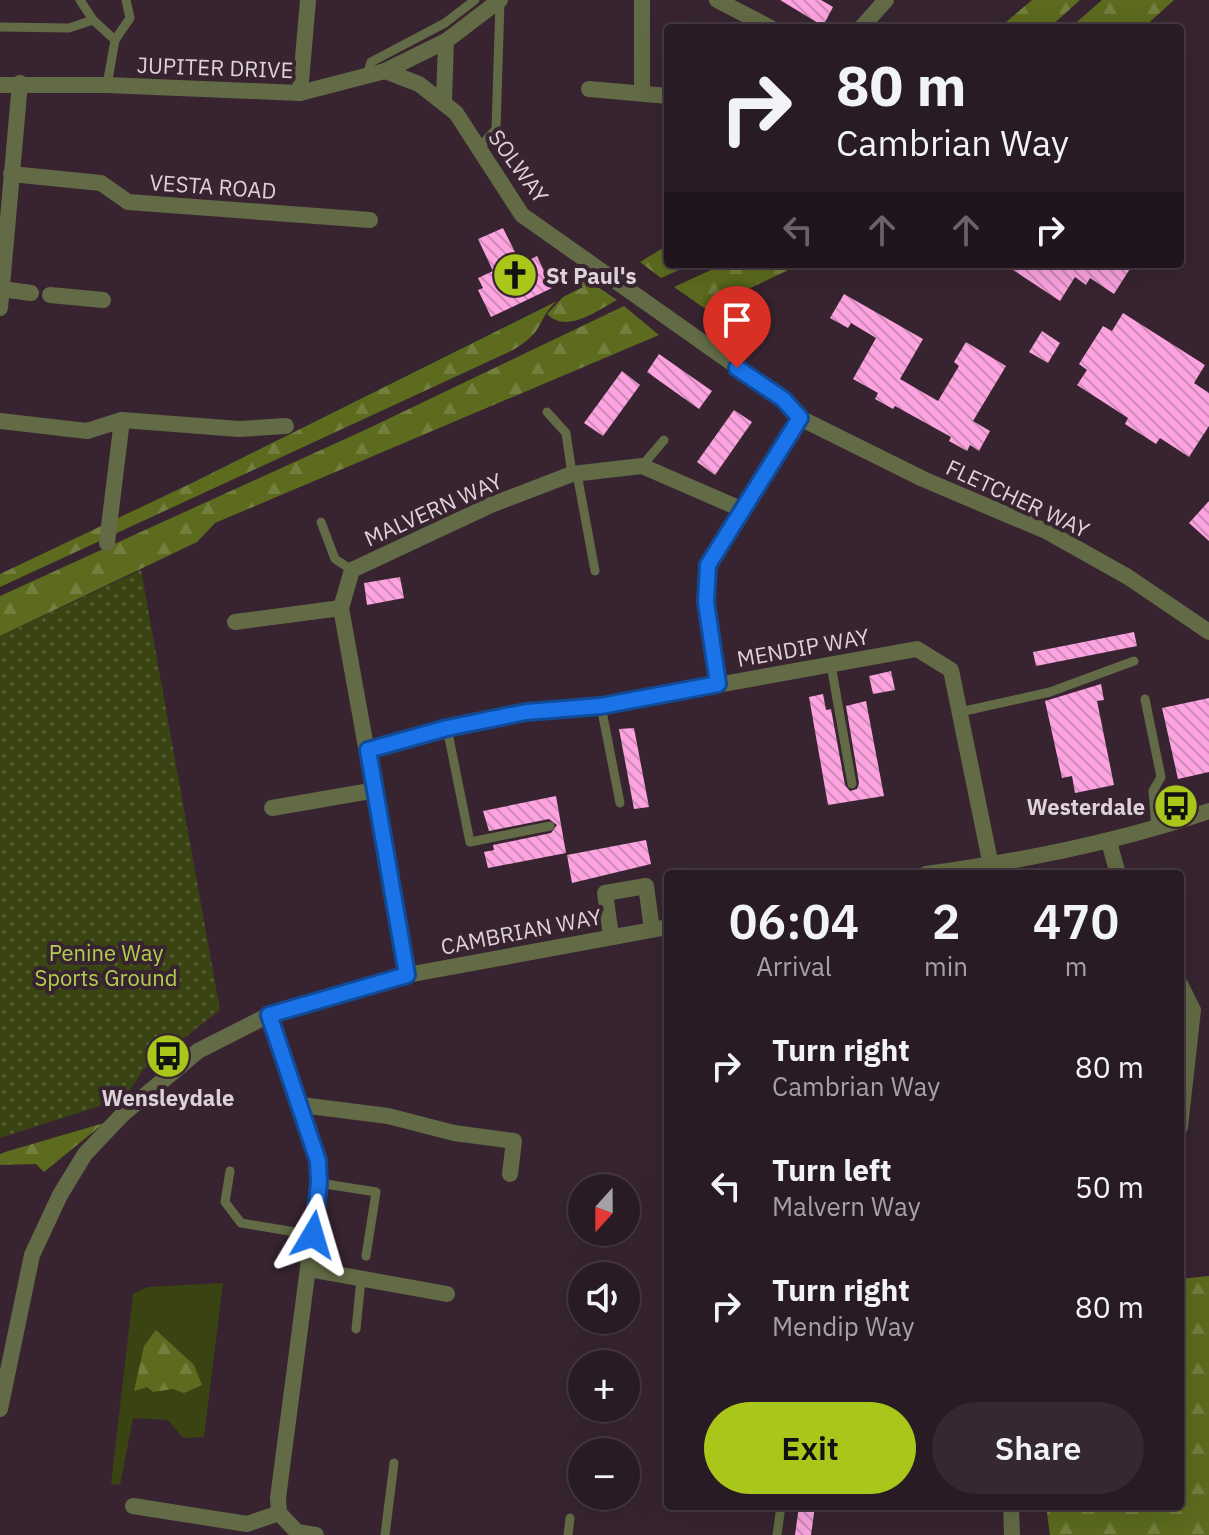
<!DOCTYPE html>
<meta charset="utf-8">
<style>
body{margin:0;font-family:"IBM Plex Sans",sans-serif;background:#352831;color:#f1f3f6;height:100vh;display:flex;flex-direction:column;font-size:30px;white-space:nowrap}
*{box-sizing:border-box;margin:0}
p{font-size:26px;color:#a5a1a6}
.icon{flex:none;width:44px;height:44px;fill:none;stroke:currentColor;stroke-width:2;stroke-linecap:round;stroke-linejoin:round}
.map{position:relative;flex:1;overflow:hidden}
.panel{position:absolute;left:664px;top:870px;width:520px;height:640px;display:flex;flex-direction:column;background:#291b24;border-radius:8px;box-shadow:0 8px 32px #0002,0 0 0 2px #453941}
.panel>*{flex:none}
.banner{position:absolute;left:664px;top:24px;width:520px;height:244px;border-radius:8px;box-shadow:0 8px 32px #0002,0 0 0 2px #453941;background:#291b24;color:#f1f3f6;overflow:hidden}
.needle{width:52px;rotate:201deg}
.controls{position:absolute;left:568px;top:1174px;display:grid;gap:16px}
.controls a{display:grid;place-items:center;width:72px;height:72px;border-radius:50%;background:#291b24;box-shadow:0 8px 32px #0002,0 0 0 2px #453941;font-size:40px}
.pin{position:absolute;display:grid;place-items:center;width:68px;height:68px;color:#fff;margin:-82px -34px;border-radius:50% 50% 50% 0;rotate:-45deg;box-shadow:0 0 8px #0007}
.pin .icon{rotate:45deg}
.me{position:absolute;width:88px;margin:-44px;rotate:7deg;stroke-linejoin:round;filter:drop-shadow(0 0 6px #0008)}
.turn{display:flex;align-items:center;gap:28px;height:168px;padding:0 40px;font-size:36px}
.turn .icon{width:104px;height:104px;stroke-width:2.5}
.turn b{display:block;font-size:56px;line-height:68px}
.lanes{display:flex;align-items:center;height:76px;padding:0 40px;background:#0003;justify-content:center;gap:40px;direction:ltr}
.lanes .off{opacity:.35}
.eta{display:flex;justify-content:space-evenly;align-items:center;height:136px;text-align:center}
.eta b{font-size:48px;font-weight:600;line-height:56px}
.primary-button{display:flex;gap:16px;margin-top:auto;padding:16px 40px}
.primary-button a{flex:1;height:92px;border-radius:48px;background:#a9c71a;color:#111;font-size:32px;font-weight:600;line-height:92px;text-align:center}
.primary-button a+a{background:#352831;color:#f1f3f6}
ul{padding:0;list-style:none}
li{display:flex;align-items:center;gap:24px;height:120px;padding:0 40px}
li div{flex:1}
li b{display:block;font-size:30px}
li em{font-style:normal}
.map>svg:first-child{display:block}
.grass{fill:#3a4412}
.forest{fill:url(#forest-firs)}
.park{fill:url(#park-dots)}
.building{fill:url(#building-back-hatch)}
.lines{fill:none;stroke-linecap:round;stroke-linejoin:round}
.service{stroke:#626b45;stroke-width:9}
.minor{stroke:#626b45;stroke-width:16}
.tertiary{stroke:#626b45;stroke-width:16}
.route-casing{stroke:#114b97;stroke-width:20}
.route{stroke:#1a73e8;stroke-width:14}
.labels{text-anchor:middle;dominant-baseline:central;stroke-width:8;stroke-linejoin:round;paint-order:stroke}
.street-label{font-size:22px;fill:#ded2da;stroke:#372430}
.poi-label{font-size:22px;font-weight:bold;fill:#ded2da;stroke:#372430;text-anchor:start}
.park-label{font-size:22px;fill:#b4cf4d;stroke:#372430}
</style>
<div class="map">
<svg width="1209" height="1535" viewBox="0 0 1209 1535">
<defs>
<pattern id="forest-firs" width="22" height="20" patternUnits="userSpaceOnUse" patternTransform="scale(2)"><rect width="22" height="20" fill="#5c6b1e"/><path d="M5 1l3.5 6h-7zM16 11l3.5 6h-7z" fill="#737f3e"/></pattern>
<pattern id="park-dots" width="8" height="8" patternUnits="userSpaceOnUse" patternTransform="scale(2)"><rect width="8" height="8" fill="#3a4412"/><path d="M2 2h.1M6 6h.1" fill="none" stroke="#565e34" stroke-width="1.8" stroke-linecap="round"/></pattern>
<pattern id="building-back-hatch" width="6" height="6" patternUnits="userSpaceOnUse" patternTransform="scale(2)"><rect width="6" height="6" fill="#fca3e0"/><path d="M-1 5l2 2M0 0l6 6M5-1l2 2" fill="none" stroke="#ce8ab8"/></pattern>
</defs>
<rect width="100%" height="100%" fill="#372430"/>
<!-- grass -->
<path class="grass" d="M223,1283L204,1437L183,1438L168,1420L133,1418L120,1485L111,1484L133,1294L147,1287Z"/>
<!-- forest -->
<g class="forest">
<path d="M1032,0H1080L1049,28H999Z"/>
<path d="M1102,0H1174L1143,28H1070Z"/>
<path d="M668,245V264H692L661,278L640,262Z"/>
<path d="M724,264H801L717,304L718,313L714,315L674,287Z"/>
<path d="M583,277L617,300C596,311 567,334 547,314L563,297L583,287L580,279Z"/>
<path d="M557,301C536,320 546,331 513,350L0,587V574L194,482Z"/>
<path d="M624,306L659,335L215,523L197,542L0,636V596L367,429Z"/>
<path d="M104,1123L44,1172L36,1164L0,1165V1154L5,1152Z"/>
<path d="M1209,1276V1535H1050L1046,1506H1180V1279Z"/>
<path d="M156,1330L194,1365L202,1385L184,1393L173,1389L153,1392L147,1387L134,1391L144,1346Z"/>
</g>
<!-- park -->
<path class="park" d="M141,570L220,1010L143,1070L125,1098L0,1138V636Z"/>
<!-- building -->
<g class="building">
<path d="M780,0H821L833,7L823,26Z"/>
<path d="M503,228L521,264L537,256L552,288L491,317L478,290L483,288L478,278L493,271L478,239Z"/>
<path d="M1004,264H1133L1114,294L1090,278L1086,285L1075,277L1060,301Z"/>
<path d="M844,294L923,339L900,379L938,401L959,366L954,362L966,342L1006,366L973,421L990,431L979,451L970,445L967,451L949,441L951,437L895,406L893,409L875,399L878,393L853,379L876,338L851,323L848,328L830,318Z"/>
<path d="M1123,313L1205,365L1194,383L1209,393V426L1189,457L1160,438L1156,444L1125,424L1128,418L1077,385L1087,370L1079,364L1103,326L1112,331Z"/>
<path d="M1042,331L1060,343L1048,363L1029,352Z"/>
<path d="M659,354L712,391L699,409L647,372Z"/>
<path d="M622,371L640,385L603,436L584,423Z"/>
<path d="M734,410L752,422L715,475L697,462Z"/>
<path d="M1209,501V541L1189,523Z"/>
<path d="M400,577L404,598L367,605L364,583Z"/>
<path d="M1134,632L1137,646L1036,666L1033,652Z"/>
<path d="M891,671L895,690L873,694L869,676Z"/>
<path d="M1101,684L1104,700L1097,701L1114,785L1075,793L1072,776L1062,778L1045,701Z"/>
<path d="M823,694L826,710L831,709L845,785L850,791L857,789L859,783L846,706L866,701L884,796L828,805L809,697Z"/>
<path d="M1209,698V772L1178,779L1162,708Z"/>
<path d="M634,728L649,807L634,809L619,729Z"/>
<path d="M556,796L566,853L488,868L484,852L494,850L493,845L551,833L557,825L549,819L489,831L483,811Z"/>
<path d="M646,840L651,864L572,883L567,855Z"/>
<path d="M799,1506H815L811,1535H795Z"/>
</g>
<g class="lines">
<!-- service -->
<g class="service">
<path d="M80,0L93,20L115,40L130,18L126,0"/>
<path d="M0,27L69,28L93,20"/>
<path d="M366,78L371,62L445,23L475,0"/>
<path d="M107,85L115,40"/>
<path d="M478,149L496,129L500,1"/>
<path d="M547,412L566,433L572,474"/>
<path d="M642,466L664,440"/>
<path d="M577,474L595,571"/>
<path d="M321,522L335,559L352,570"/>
<path d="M831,665L852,784"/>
<path d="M1145,699L1161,777L1153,791L1156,829"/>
<path d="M601,706L620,803"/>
<path d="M960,712L1050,692L1134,661"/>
<path d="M447,728L470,842L550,826"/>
<path d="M230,1171L225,1202L241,1223L313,1235"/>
<path d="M319,1183L376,1192L366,1256"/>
<path d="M356,1329L361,1279"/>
<path d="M385,1535L394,1463"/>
<path d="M568,1535L570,1518"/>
<path d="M777,1535L781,1506"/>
</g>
<!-- minor -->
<g class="minor">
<path d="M642,0V92"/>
<path d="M717,0L771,28"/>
<path d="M861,28L886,0"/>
<path d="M589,89L668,96"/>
<path d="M300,93L308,0"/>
<path d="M11,174L101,183L128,202L370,220"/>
<path d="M2,289L31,293"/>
<path d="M50,295L103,300"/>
<path d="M0,308L20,83"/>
<path d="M0,421L87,431L122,420L239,429L286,426"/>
<path d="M107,543L122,420"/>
<path d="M235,622L341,608"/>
<path d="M718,684L706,602L708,565L800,418"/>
<path d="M368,750L447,728L526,712L601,706L917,649L951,670L991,866"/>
<path d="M272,808L376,790"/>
<path d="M1109,842L1118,874"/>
<path d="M611,936L605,893L646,886L652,929"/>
<path d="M407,975L341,608L352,570L491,505L572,474L642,466L741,509"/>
<path d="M1180,984L1193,1010L1180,1127"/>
<path d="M269,1015L318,1161L319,1183L278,1498L279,1513"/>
<path d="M301,1105L388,1116L454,1133L514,1141L510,1174"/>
<path d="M308,1269L447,1294"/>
<path d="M133,1506L247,1524L279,1513L297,1532L316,1535"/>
<path d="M1011,1506L1012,1535"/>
</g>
<!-- tertiary -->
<g class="tertiary">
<path d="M385,71L419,84L456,113L522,215L783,399L800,418L923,479L1048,532L1128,577L1209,632"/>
<path d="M0,85H107L300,93L385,71L446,41L500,0"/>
<path d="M444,100L446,41"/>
<path d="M926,874C1023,861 1117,842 1209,811"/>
<path d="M0,1409L32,1255L60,1195L85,1154L123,1114L198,1051L269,1015L407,975L668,927"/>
</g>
</g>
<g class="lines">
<!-- route casing -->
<g class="route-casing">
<path id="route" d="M313,1235L319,1183L318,1161L269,1015L407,975L368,750L447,728L526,712L601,706L718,684L706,602L708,565L800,418L783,399L737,368"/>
</g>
<!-- route -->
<use href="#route" class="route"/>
</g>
<!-- icons -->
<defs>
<g id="church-disc" transform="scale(2.3)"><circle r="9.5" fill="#a9c71a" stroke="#372430"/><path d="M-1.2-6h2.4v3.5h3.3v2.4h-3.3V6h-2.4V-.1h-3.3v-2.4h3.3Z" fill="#111"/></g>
<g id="bus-disc" transform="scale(2.3)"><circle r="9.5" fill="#a9c71a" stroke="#372430"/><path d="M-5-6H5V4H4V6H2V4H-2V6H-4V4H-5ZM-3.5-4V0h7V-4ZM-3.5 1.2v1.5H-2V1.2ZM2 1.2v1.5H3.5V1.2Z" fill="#111"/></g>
</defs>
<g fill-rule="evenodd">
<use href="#church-disc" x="515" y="275"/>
<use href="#bus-disc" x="1176" y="806"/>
<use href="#bus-disc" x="168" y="1056"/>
</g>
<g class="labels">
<!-- street labels -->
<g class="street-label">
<text transform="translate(215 67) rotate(2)">JUPITER DRIVE</text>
<text transform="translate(519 166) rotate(54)">SOLWAY</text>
<text transform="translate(213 186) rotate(4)">VESTA ROAD</text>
<text transform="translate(1018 498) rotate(25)">FLETCHER WAY</text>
<text transform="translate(433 509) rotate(-24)">MALVERN WAY</text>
<text transform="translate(803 647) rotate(-10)">MENDIP WAY</text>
<text transform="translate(521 931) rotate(-11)">CAMBRIAN WAY</text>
</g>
<!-- poi labels -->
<g class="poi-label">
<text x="546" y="275">St Paul's</text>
<text x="1145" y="806" text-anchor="end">Westerdale</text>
<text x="168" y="1097" text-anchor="middle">Wensleydale</text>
</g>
<!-- park labels -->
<g class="park-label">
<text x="106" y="952">Penine Way<tspan x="106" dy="25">Sports Ground</tspan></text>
</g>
</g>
</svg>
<div class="controls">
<a><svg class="needle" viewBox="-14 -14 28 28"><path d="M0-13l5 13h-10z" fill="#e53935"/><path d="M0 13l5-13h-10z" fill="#a5a1a6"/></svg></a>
<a><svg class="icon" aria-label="sound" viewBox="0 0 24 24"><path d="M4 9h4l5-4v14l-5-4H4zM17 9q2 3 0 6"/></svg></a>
<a>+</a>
<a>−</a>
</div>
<div class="pin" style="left:737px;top:368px;background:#d93025"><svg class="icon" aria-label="arrive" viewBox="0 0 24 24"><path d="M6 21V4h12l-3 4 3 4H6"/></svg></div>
<svg class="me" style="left:313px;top:1235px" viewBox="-20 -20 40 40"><path d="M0-17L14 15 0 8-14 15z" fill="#1a73e8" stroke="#fff" stroke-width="4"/></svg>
<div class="banner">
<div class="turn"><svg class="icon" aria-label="right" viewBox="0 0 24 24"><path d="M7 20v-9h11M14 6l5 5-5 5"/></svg><div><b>80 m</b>Cambrian Way</div></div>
<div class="lanes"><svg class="icon off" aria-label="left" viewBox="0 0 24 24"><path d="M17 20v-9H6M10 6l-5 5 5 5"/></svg><svg class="icon off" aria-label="ahead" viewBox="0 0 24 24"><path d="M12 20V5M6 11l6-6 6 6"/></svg><svg class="icon off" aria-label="ahead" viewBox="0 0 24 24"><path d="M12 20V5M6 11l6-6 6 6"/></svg><svg class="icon" aria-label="right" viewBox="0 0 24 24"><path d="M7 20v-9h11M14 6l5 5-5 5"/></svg></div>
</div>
<section class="panel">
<div class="eta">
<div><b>06:04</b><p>Arrival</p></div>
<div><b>2</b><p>min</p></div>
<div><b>470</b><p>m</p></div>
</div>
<ul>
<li><svg class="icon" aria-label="right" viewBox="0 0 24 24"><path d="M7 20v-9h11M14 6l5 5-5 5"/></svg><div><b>Turn right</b><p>Cambrian Way</p></div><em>80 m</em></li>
<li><svg class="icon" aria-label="left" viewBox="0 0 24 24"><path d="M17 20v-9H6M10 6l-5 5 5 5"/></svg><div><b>Turn left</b><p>Malvern Way</p></div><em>50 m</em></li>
<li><svg class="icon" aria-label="right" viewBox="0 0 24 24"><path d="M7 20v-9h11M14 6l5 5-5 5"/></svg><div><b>Turn right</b><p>Mendip Way</p></div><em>80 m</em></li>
</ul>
<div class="primary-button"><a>Exit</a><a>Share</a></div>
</section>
</div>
